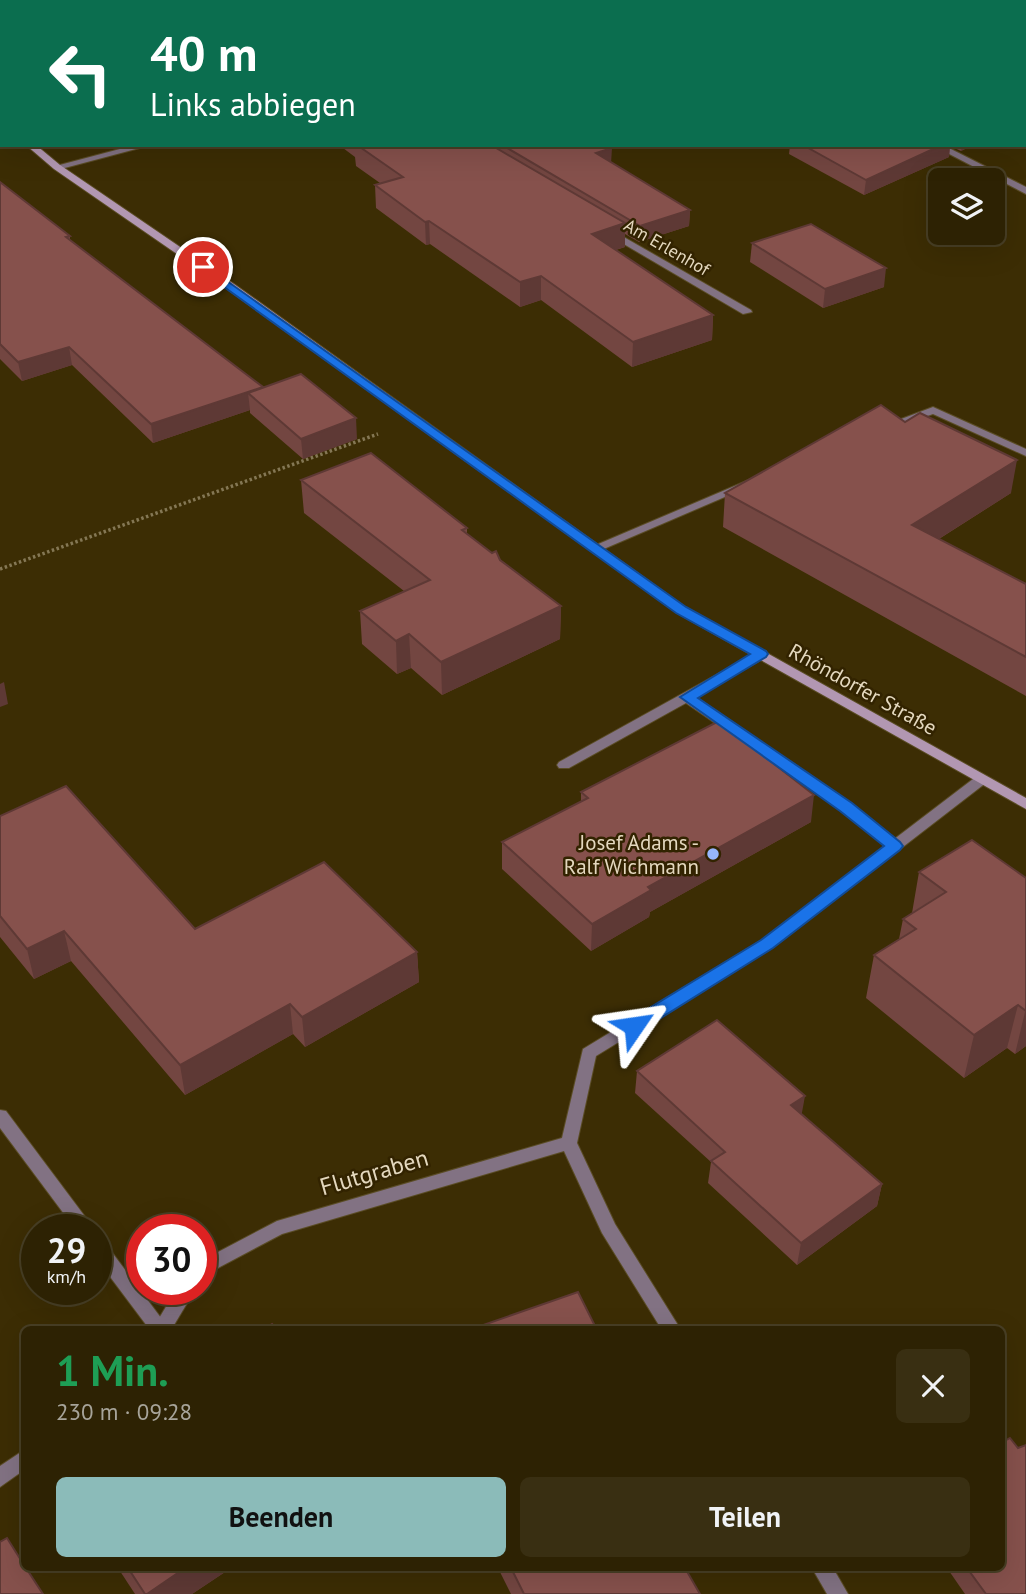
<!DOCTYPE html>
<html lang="de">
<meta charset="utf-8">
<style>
body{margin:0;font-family:"PT Sans",sans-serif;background:#392f12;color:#f1f3f6;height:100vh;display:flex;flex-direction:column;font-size:26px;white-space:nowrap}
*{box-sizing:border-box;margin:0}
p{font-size:23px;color:#a7a49a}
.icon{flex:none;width:38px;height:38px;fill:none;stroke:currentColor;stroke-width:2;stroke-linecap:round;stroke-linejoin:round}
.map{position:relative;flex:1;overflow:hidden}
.details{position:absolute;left:21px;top:1326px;width:984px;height:245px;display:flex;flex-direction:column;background:#2d2203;border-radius:10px;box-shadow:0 7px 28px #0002,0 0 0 2px #483f25}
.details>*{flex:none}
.hud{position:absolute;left:0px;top:0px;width:1027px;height:147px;box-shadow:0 7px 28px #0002,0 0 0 2px #483f25;background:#0b6e4f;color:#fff;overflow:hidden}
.buttons{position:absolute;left:928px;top:168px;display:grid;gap:14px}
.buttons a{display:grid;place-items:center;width:77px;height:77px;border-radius:10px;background:#2d2203;box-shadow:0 7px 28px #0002,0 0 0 2px #483f25;font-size:35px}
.speed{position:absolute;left:21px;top:1214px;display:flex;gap:14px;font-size:35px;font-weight:700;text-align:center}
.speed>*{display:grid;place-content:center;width:91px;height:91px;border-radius:50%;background:#2d2203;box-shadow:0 7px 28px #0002,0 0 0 2px #483f25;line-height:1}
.speed small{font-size:18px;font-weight:400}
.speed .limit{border:10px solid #d22;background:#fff;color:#111}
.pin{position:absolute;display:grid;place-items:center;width:60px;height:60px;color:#fff;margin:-30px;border:4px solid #fff;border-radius:50%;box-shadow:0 2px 7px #0007}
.me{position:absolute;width:77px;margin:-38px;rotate:58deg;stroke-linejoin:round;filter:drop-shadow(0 0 5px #0008)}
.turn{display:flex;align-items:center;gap:24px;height:147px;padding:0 35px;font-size:32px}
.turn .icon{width:91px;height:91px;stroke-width:2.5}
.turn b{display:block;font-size:49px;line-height:60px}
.round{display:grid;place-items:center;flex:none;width:74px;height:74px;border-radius:10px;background:#392f12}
.head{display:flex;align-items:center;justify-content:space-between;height:119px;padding:0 35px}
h1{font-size:42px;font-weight:700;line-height:52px;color:#1e9e55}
.primary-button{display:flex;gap:14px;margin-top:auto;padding:14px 35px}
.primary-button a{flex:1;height:80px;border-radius:10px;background:#8bbbb9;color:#111;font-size:28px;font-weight:700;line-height:80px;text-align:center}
.primary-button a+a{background:#392f12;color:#f1f3f6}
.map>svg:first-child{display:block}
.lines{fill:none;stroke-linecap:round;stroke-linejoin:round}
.service-casing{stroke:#5a4c25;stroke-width:2}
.minor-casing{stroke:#5a4c25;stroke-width:2}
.secondary-casing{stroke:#5a4c25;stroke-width:2}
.path{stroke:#847754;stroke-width:3.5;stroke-dasharray:2.5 2.5;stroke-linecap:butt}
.service{fill:#827283;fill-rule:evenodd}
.minor{fill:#827283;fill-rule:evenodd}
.secondary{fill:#b297b2;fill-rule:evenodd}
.wall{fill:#734641}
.shaded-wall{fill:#5e3935}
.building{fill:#86514c;stroke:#5e3935;stroke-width:2}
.route{fill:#1a73e8;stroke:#114b97;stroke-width:2}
.poi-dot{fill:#96b6fd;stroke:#322300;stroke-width:2.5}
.labels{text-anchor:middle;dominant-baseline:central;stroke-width:5;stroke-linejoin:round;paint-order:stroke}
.far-street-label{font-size:18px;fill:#e4d8be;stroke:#322300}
.street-label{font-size:21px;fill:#e4d8be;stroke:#322300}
.poi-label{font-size:21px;fill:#e4d8be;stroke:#322300;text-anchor:end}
.near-street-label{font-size:24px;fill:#e4d8be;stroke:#322300}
</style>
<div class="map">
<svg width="1026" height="1594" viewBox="0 0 1026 1594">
<rect width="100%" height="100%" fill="#3c2d04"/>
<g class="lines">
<!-- service casing -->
<g class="service-casing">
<g id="service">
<path d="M200,0H208L209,2H201Z"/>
<rect x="0" y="80" width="2" height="6"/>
<path d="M2,128V134L0,135V129Z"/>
<path d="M933,407L1026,449V456L933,414L890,429L886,430L880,427Z"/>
<path d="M751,479L757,482L755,484L599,551L595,552L589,548Z"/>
<path d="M761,650L766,651L767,654L766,657L696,697L851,804L899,843L901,846L899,849H889L841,810L686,703L569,768H559L557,765L559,762Z"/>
<path d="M0,1110L6,1111L95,1230H76L0,1128Z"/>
<path d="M96,1237L102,1239L170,1330H150L96,1258Z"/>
</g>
</g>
<!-- minor casing -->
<g class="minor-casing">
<g id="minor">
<path d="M716,0H726L714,2Z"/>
<path d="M135,145H151L57,170L52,167Z"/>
<path d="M932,145H943L1026,187V194Z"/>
<path d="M608,228L751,310L752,312L743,314L605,233L603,231Z"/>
<path d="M982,774L989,779L987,782L772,948L596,1056L577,1143L615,1224L681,1330H662L602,1233L564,1151L282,1234L201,1277V1261L277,1221L562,1138L583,1049L762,940L977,776Z"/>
<path d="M176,1290H195L171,1330H152Z"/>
<path d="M24,1450V1470L0,1487V1466Z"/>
<path d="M812,1568H833L848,1594H827Z"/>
</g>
</g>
<!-- secondary casing -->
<g class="secondary-casing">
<g id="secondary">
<path d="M0,119L2,120V126L0,125Z"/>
<path d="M26,145H36L60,165L227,279L685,607L1026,798V809L677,613L219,283L54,169Z"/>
</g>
</g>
<!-- path -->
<path class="path" d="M0,569L378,434"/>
<!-- service -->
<use href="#service" class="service"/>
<!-- minor -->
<use href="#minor" class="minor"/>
<!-- secondary -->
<use href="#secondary" class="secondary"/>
</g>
<!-- wall -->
<g class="wall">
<path d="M0,0L2,2V61L0,60Z"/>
<path d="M270,0H388L391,2H273Z"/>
<path d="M777,0H1026V128V2H780Z"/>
<path d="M339,145H607L611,162L690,210L689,226L639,242L625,234V247L616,250L713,315L712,340L632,367L541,300L520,307L430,244L426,245L376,208L375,185L380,183L356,166L355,157Z"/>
<path d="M790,145H973L961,151L950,146L949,157L864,195L789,154Z"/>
<path d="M0,182L70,236V240L263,388L357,439L303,459L250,413V410L153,443L72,365L22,381L0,359Z"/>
<path d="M752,243L884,287L823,308L750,262Z"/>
<path d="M301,480L467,528V534L561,606L560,639L442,695L411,668L397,674L362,644L360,611L404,591L304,513Z"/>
<path d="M725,493H1011L939,539L1026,584V696L723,527Z"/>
<path d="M581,792L811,822L650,912L649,917L591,951L502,869V842L581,802Z"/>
<path d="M0,816L195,929L417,952L419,982L305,1047L293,1034L185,1095L71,961L34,979L0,937Z"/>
<path d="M919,872L1026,878V1046L1015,1054L1007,1048L964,1078L866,998L874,955L899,939L903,919L912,913Z"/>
<path d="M637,1071L802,1115L882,1184L877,1206L797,1265L708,1183L711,1162L635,1093Z"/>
<path d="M118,1568H231L192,1594H135Z"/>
<path d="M498,1568H685L700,1594H511Z"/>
<path d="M947,1568H1001L1026,1594H965Z"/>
</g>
<!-- shaded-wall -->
<g class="shaded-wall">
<path d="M942,145H950L949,157L864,195L866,180Z"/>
<path d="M962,145H973L961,151Z"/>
<path d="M612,148L611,164L596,153Z"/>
<path d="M690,210L689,226L639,242L640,226Z"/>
<path d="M429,221L430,244L426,245L425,222Z"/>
<path d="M625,223V247L591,257L592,234Z"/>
<path d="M886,268L884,287L823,308L825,289Z"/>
<path d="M541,276V300L520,307V282Z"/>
<path d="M713,315L712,340L632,367L633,342Z"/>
<path d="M69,347L72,365L22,381L18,362Z"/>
<path d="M263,387L264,405L248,393L250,410L153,443L151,424Z"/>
<path d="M356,418L357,439L303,459L301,439Z"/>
<path d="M1017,460L1011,493L907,559L912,525Z"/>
<path d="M561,606L560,639L442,695L441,662Z"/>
<path d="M409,634L411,668L397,674L396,641Z"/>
<path d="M4,682L8,704L0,707V684Z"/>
<path d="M814,795L811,822L650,912L649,917L591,951L592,924L648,887Z"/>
<path d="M64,931L71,961L34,979L27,949Z"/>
<path d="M417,952L419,982L305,1047L302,1017Z"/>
<path d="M290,1004L293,1034L185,1095L180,1065Z"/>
<path d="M1018,1005L1007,1048L964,1078L974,1035Z"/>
<path d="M1026,1011V1046L1015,1054L1025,1012Z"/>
<path d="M805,1096L801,1118L791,1105Z"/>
<path d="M882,1184L877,1206L797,1265L801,1243Z"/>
<path d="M185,1568H231L192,1594H147Z"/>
</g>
<!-- building -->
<g class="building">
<path d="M0,0H84L87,2H2V31L0,30Z"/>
<path d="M298,0H388L391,2H300Z"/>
<path d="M808,0H1026V113V2H812Z"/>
<path d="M357,145H491L625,223L592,234L713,315L633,342L541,276L520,282L429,221L425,222L375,185L403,177Z"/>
<path d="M502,145H607L612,148L596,153L690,210L640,226Z"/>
<path d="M803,145H942L866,180Z"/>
<path d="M0,182L70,236L66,237L263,387L151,424L69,347L18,362L0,344Z"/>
<path d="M811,224L886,268L825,289L752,243Z"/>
<path d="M301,374L356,418L301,439L248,393Z"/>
<path d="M881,405L905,422L920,413L1017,460L912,525L1026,584V657L725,493Z"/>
<path d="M371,453L467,528L462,530L492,553L496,551L500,560L561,606L441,662L409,634L396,641L360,611L430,580L301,480Z"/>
<path d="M719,721L814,795L648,887L651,890L592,924L502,842L588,798L581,792Z"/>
<path d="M66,786L195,929L324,862L417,952L302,1017L290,1004L180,1065L64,931L27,949L0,916V816Z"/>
<path d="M972,840L1026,878V1011L1018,1005L974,1035L874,955L916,929L903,919L946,892L919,872Z"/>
<path d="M717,1020L805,1096L791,1105L882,1184L801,1243L711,1161L725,1152L637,1071Z"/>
<path d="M578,1292L597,1330H469Z"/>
<path d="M272,1324L277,1330H263Z"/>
<path d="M1010,1438L1018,1448L1026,1445V1594H986L967,1568H1001V1443Z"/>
<path d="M7,1538L24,1565V1568H26L43,1594H0V1542Z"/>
<path d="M128,1568H185L147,1594H145Z"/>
<path d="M511,1568H685L700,1594H524Z"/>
</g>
<!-- route -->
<path class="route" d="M203,264L686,607L766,651L768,654L766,657L698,698L852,803L900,842L903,846L900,850L773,948L640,1031H628L625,1026L628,1021L761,940L884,846L840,811L680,697L750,654L676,613L199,269V265Z"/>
<!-- markers -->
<circle class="poi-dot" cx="713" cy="854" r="7"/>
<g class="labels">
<!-- far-street labels -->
<g class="far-street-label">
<text transform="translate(667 247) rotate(30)">Am Erlenhof</text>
</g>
<!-- street labels -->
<g class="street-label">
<text transform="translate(863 689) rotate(29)">Rhöndorfer Straße</text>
</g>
<!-- poi labels -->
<g class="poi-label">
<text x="699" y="842">Josef Adams -<tspan x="699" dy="24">Ralf Wichmann</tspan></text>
</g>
<!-- near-street labels -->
<g class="near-street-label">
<text transform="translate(374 1172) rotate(-16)">Flutgraben</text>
</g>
</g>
</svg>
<div class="buttons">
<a><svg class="icon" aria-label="layers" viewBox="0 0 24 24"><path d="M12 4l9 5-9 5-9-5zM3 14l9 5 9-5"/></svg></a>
</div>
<div class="speed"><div>29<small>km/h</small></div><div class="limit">30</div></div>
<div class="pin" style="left:203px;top:267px;background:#d93025"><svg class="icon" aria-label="arrive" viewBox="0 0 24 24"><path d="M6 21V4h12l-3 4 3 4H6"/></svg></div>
<svg class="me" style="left:634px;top:1026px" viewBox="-20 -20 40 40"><path d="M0-17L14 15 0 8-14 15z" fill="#1a73e8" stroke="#fff" stroke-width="4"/></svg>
<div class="hud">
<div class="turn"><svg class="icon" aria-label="left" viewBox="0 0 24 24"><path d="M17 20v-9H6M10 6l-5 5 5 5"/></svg><div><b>40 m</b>Links abbiegen</div></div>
</div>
<section class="details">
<div class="head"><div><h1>1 Min.</h1><p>230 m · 09:28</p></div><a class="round"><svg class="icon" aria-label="close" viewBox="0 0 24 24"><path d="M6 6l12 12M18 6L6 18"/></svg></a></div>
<div class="primary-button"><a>Beenden</a><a>Teilen</a></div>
</section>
</div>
